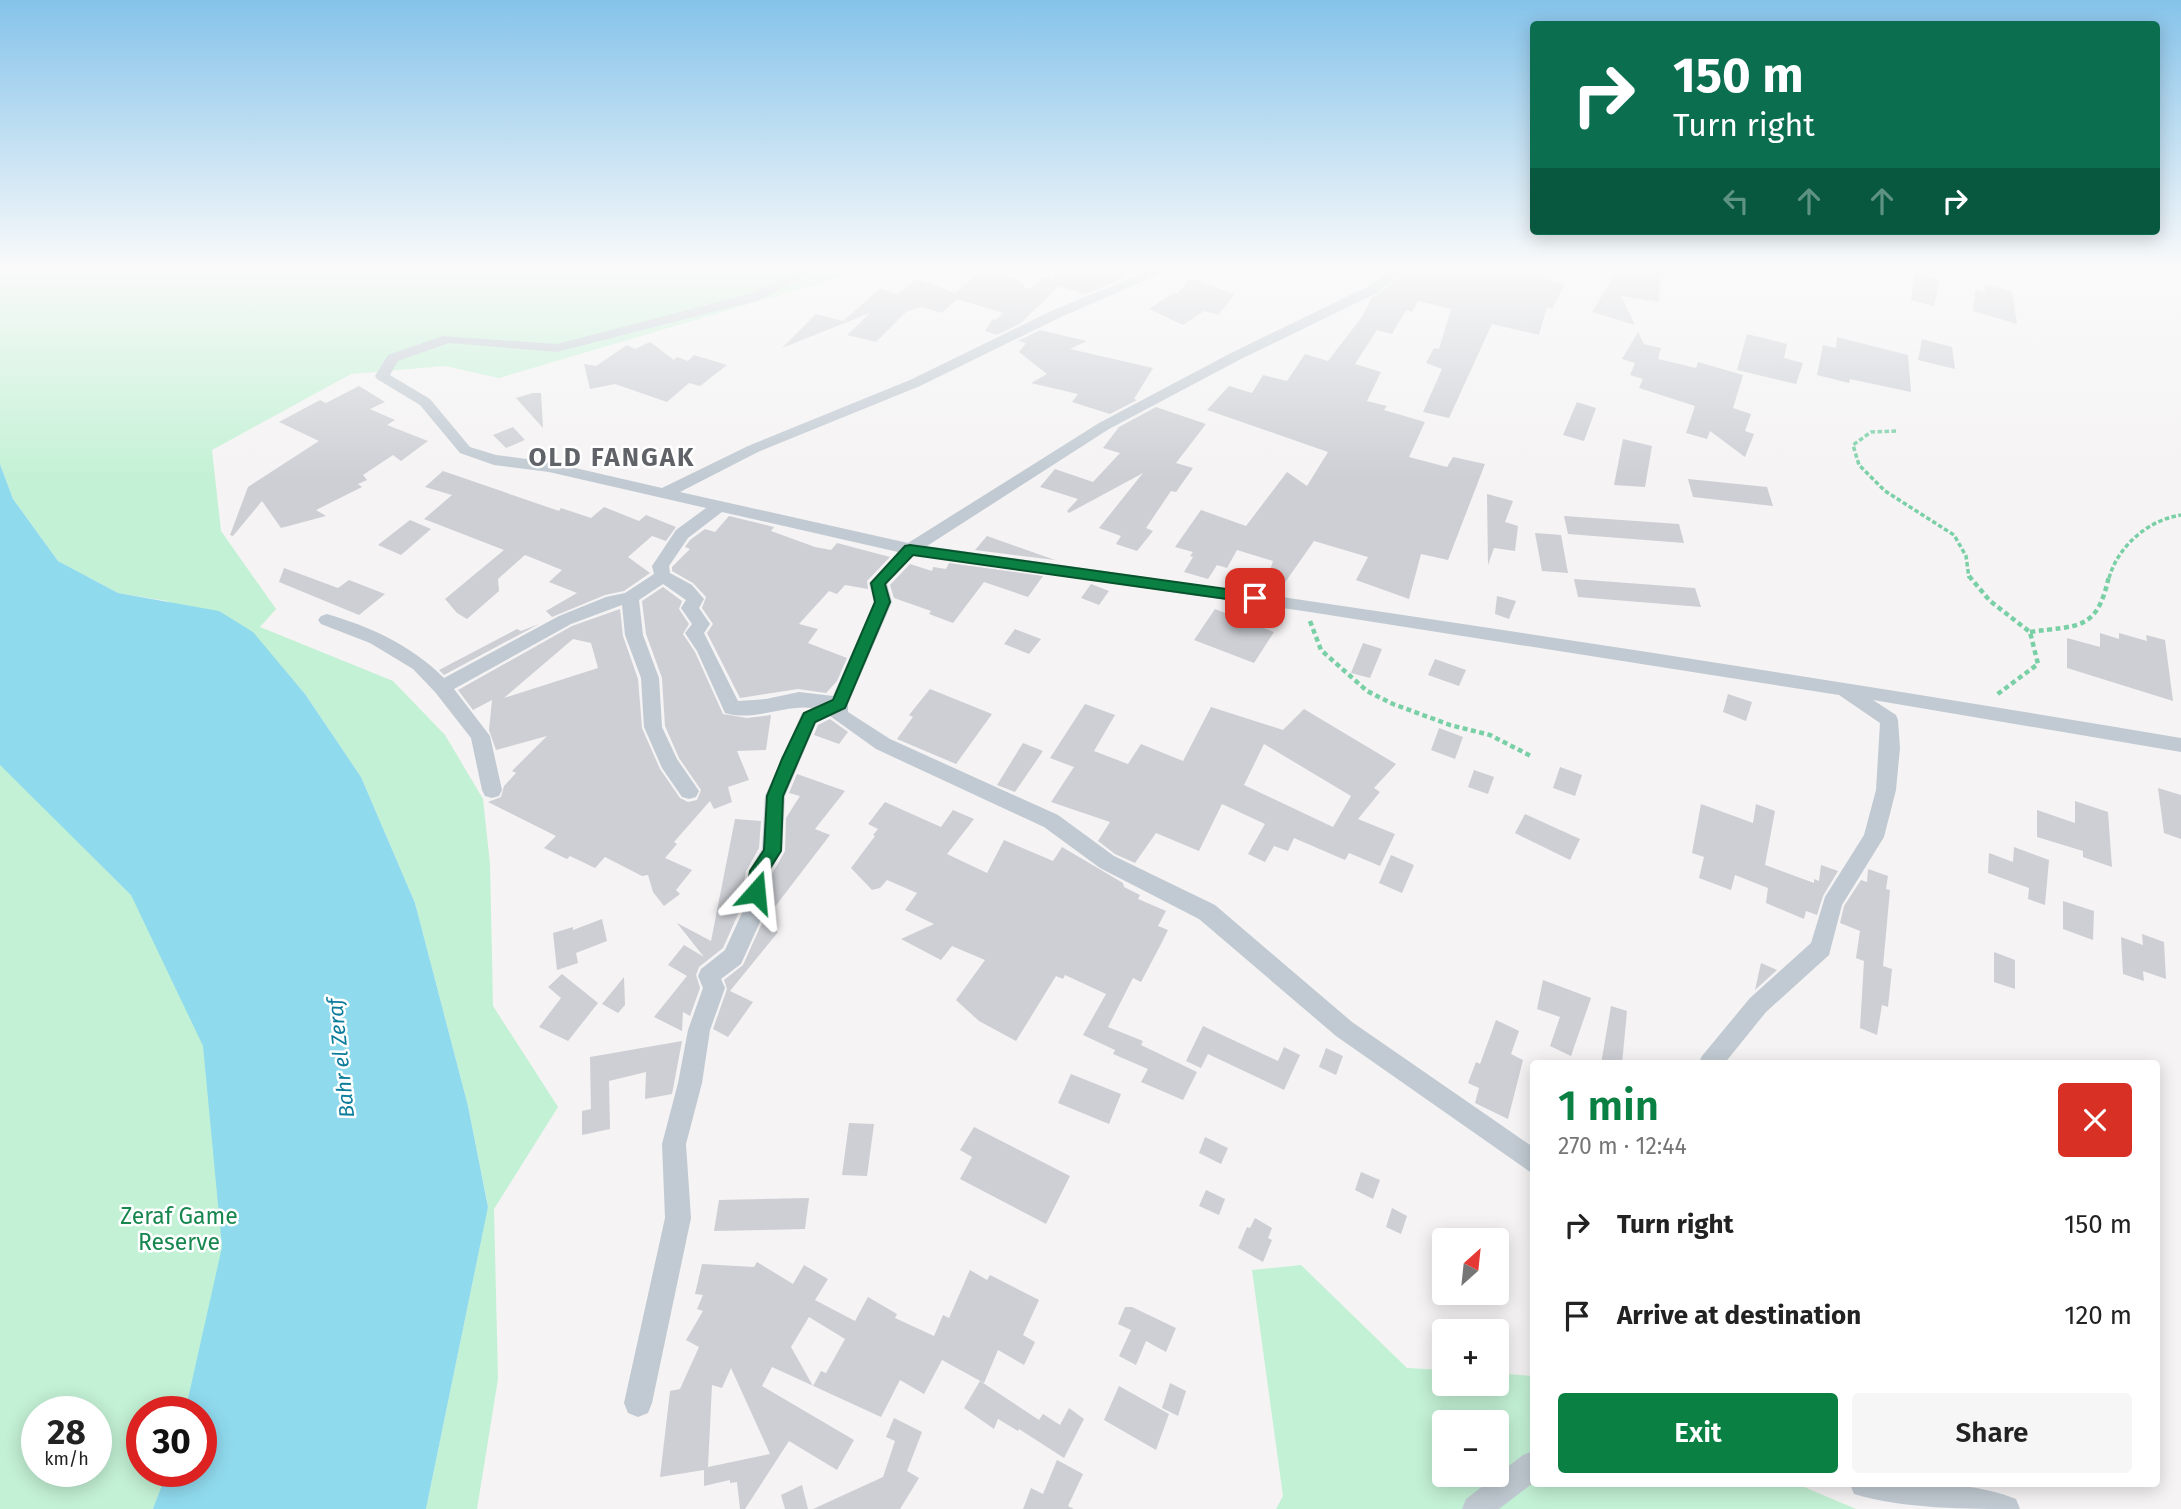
<!DOCTYPE html>
<meta charset="utf-8">
<style>
body{margin:0;font-family:"Fira Sans",sans-serif;background:#f6f6f6;color:#222;height:100vh;display:flex;flex-direction:column;font-size:26px;white-space:nowrap}
*{box-sizing:border-box;margin:0}
p{font-size:23px;color:#767676}
.icon{flex:none;width:38px;height:38px;fill:none;stroke:currentColor;stroke-width:2;stroke-linecap:round;stroke-linejoin:round}
.map{position:relative;flex:1;overflow:hidden}
.details{position:absolute;left:1530px;top:1060px;width:630px;height:427px;display:flex;flex-direction:column;background:#fff;border-radius:7px;box-shadow:0 4px 18px #0003}
.details>*{flex:none}
.banner{position:absolute;left:1530px;top:21px;width:630px;height:214px;border-radius:7px;box-shadow:0 4px 18px #0003;background:#0b6e4f;color:#fff;overflow:hidden}
.needle{width:46px;rotate:27deg}
.tools{position:absolute;left:1432px;top:1228px;display:grid;gap:14px}
.tools a{display:grid;place-items:center;width:77px;height:77px;border-radius:7px;background:#fff;box-shadow:0 4px 18px #0003;font-size:35px}
.speed{position:absolute;left:21px;top:1396px;display:flex;gap:14px;font-size:35px;font-weight:700;text-align:center}
.speed>*{display:grid;place-content:center;width:91px;height:91px;border-radius:50%;background:#fff;box-shadow:0 4px 18px #0003;line-height:1}
.speed small{font-size:18px;font-weight:400}
.speed .limit{border:10px solid #d22;background:#fff;color:#111}
.pin{position:absolute;display:grid;place-items:center;width:60px;height:60px;color:#fff;margin:-30px;border-radius:14px;box-shadow:0 4px 10px #0006}
.me{position:absolute;width:77px;margin:-38px;rotate:18deg;stroke-linejoin:round;filter:drop-shadow(0 0 5px #0008)}
.turn{display:flex;align-items:center;gap:24px;height:147px;padding:0 28px;font-size:32px}
.turn .icon{width:91px;height:91px;stroke-width:2.5}
.turn b{display:block;font-size:49px;line-height:60px}
.lanes{display:flex;align-items:center;height:66px;padding:0 28px;background:#0003;justify-content:center;gap:35px;direction:ltr}
.lanes .off{opacity:.35}
.round{display:grid;place-items:center;flex:none;width:74px;height:74px;border-radius:7px;background:#f6f6f6}
.head{display:flex;align-items:center;justify-content:space-between;height:119px;padding:0 28px}
h1{font-size:42px;font-weight:600;line-height:52px;color:#0b8043}
.primary-button{display:flex;gap:14px;margin-top:auto;padding:14px 28px}
.primary-button a{flex:1;height:80px;border-radius:7px;background:#0b8043;color:#fff;font-size:28px;font-weight:600;line-height:80px;text-align:center}
.primary-button a+a{background:#f6f6f6;color:#222}
ul{padding:0;list-style:none}
li{display:flex;align-items:center;gap:21px;height:91px;padding:0 28px}
li div{flex:1}
li b{display:block;font-size:26px}
li em{font-style:normal}
.map>svg:first-child{display:block}
.green{fill:#c3f1d5;fill-rule:evenodd}
.water{fill:#90daee}
.building{fill:#cdcfd5;fill-rule:evenodd}
.lines{fill:none;stroke-linecap:round;stroke-linejoin:round}
.path-far1{stroke:#7ad0a6;stroke-width:3.5;stroke-dasharray:4.5 2.5;stroke-linecap:butt}
.path{stroke:#7ad0a6;stroke-width:4.5;stroke-dasharray:5 3.5;stroke-linecap:butt}
.minor{fill:#c1cad2;fill-rule:evenodd}
.route{fill:#0b8043;stroke:#07532c;stroke-width:2}
.labels{text-anchor:middle;dominant-baseline:central;stroke-width:5;stroke-linejoin:round;paint-order:stroke}
.water-label{font-size:21px;font-style:italic;fill:#0c7c9b;stroke:#fff}
.near-park-label{font-size:23px;fill:#17864f;stroke:#fff}
.district-label{font-size:26px;font-weight:bold;letter-spacing:2px;fill:#5f6368;stroke:#fff}
</style>
<div class="map">
<svg width="2181" height="1509" viewBox="0 0 2181 1509">
<rect width="100%" height="100%" fill="#f5f3f3"/>
<!-- green -->
<g class="green">
<path d="M0,267H875L499,378L445,366L351,374L212,450L221,531L276,609L260,627L393,681L445,735L483,799L490,864L493,1006L558,1107L494,1209L498,1379L477,1509H426L488,1206L468,1106L415,903L361,777L305,694L280,665L167,601L118,593L58,561L13,499L0,464Z"/>
<path d="M0,600L229,818L299,1509H0ZM37,1412H96V1472H37ZM142,1412H201V1472H142Z"/>
<path d="M1301,1265L1407,1368L1444,1370V1384H1496V1373L1533,1376V1484H1797L1856,1509H1276L1283,1496L1252,1270ZM1444,1423H1496V1475H1444Z"/>
</g>
<!-- water -->
<path class="water" d="M0,464L13,499L58,561L118,593L219,611L253,632L305,694L361,777L415,903L468,1106L488,1207L426,1509H153L167,1472H201V1412H185L222,1247L203,1046L131,895L0,765Z"/>
<!-- building -->
<g class="building">
<path d="M1056,267H1129L1121,276L1126,277L1086,294L1059,286L1021,323L997,335L985,331L993,319L996,320L1003,313L957,299L942,313L922,307L906,312L876,342L847,335L870,313L782,348L816,314L843,321L880,289L897,294L917,279L955,293L981,270L1017,280L1029,290L1042,277L1054,280Z"/>
<path d="M1412,267H1483L1506,273L1510,268L1565,284L1552,309L1547,307L1539,335L1492,324L1449,418L1423,412L1442,369L1426,363L1434,348L1439,349L1451,309L1418,301L1412,312L1406,310L1392,334L1377,330L1355,364L1381,372L1367,401L1387,406L1384,410L1425,422L1409,457L1447,467L1453,457L1485,464L1448,560L1421,554L1409,599L1356,580L1368,557L1314,541L1277,594L1263,592L1273,561L1237,550L1227,568L1217,565L1208,579L1184,572L1193,557L1190,556L1193,552L1175,547L1201,510L1246,526L1287,472L1307,486L1328,452L1207,410L1229,386L1252,393L1263,375L1287,381L1305,354L1328,361L1361,318L1372,298Z"/>
<path d="M1619,267H1660L1659,302L1621,296L1635,325L1592,312Z"/>
<path d="M1915,273L1940,279L1934,306L1911,300Z"/>
<path d="M1190,278L1234,294L1219,315L1204,311L1183,325L1149,309L1175,292L1177,294Z"/>
<path d="M1985,285L2012,291L2017,324L1973,311L1975,290L1985,292Z"/>
<path d="M1040,330L1087,341L1070,349L1153,368L1134,399L1137,400L1110,414L1072,402L1078,394L1031,383L1047,374L1019,352L1026,343L1018,341Z"/>
<path d="M1638,332L1644,344L1661,348L1658,359L1696,368L1698,362L1743,375L1733,408L1751,414L1745,431L1754,434L1745,457L1710,431L1707,439L1686,433L1695,406L1639,388L1643,379L1630,375L1635,363L1622,359Z"/>
<path d="M1747,334L1787,344L1784,358L1803,363L1796,384L1737,370Z"/>
<path d="M1837,337L1908,355L1911,392L1850,379L1849,383L1817,375L1823,345L1836,348Z"/>
<path d="M1922,339L1952,347L1955,369L1918,360Z"/>
<path d="M650,342L674,360L677,357L688,361L694,355L727,365L700,386L689,383L667,402L615,384L590,389L584,364L596,366L627,345L635,349Z"/>
<path d="M359,386L385,402L370,409L395,420L387,425L428,441L401,461L393,455L363,475L367,480L358,484L362,487L316,510L326,516L281,528L262,501L233,536L230,535L248,487L319,441L279,422L320,400L326,403Z"/>
<path d="M533,393H541L543,428L516,398Z"/>
<path d="M1577,402L1596,408L1584,441L1563,435Z"/>
<path d="M1156,407L1206,424L1176,463L1193,468L1176,492L1171,491L1146,528L1153,531L1137,551L1116,544L1121,536L1099,528L1143,473L1069,513L1067,511L1078,499L1040,487L1055,469L1093,482L1120,453L1103,448L1119,427Z"/>
<path d="M513,427L525,440L506,448L493,435Z"/>
<path d="M1623,439L1652,446L1645,487L1614,485Z"/>
<path d="M443,471L559,511L561,508L591,518L604,507L639,521L646,515L676,527L666,541L652,536L628,557L650,573L624,591L605,595L552,617L546,611L577,593L549,582L562,570L525,555L498,579L499,591L467,619L457,613L445,599L504,550L424,519L452,495L425,487Z"/>
<path d="M1688,479L1767,487L1773,506L1693,497Z"/>
<path d="M1487,494L1513,501L1505,522L1518,526L1515,551L1494,548L1488,565Z"/>
<path d="M729,516L774,527L771,531L815,547L831,550L837,543L890,557L867,581L868,589L845,585L837,594L829,591L799,624L818,629L808,643L847,658L837,681L826,693L798,689L740,698L707,633L713,624L702,608L706,597L693,583L672,571V567L690,549L685,547L690,540L705,529L715,532Z"/>
<path d="M1564,516L1679,524L1684,543L1568,534Z"/>
<path d="M410,520L431,529L401,555L378,545Z"/>
<path d="M1535,533L1561,535L1568,573L1542,571Z"/>
<path d="M987,536L1055,560L975,550Z"/>
<path d="M949,563L1043,576L1028,597L984,582L953,623L929,614L931,611L894,598L890,585L910,564L932,571L933,567L946,569Z"/>
<path d="M284,568L338,588L349,580L385,594L359,615L279,582Z"/>
<path d="M1574,579L1695,588L1701,607L1578,597Z"/>
<path d="M1091,584L1109,591L1099,605L1081,598Z"/>
<path d="M663,587L682,601L679,609L689,624L683,634L695,652L723,714L747,718L771,715L766,750L737,751L749,780L728,787L732,802L714,809L710,801L674,842L677,844L665,858L692,870L676,890L680,894L664,906L653,892L648,875L642,876L605,857L595,868L570,856L567,859L544,848L556,836L488,802L501,797L504,786L516,773L512,771L547,736L496,750L489,730L492,700L473,710L458,690L572,626L620,609L623,636L638,679L642,728L660,769L680,798L688,802L697,800L701,790L679,758L665,726L662,678L646,634L642,601ZM573,639L591,643L598,668L504,698Z"/>
<path d="M1497,596L1516,601L1509,619L1495,614Z"/>
<path d="M1215,609L1274,632L1254,663L1194,640Z"/>
<path d="M539,624L444,675L439,670L517,629L521,631Z"/>
<path d="M1015,629L1041,639L1029,654L1004,644Z"/>
<path d="M2100,633L2119,639V633L2147,641L2146,635L2165,640L2173,701L2067,668V638L2100,647Z"/>
<path d="M1363,643L1382,649L1370,678L1351,673Z"/>
<path d="M1435,659L1466,670L1459,686L1428,675Z"/>
<path d="M930,689L992,714L956,764L897,739L913,717L909,715Z"/>
<path d="M1728,694L1752,702L1746,721L1723,712Z"/>
<path d="M1085,704L1115,715L1094,751L1128,764L1141,744L1183,761L1211,707L1283,730L1304,709L1396,764L1374,788L1380,792L1358,819L1395,834L1380,866L1349,853L1345,860L1294,838L1288,851L1274,846L1265,862L1248,854L1265,824L1222,804L1199,851L1156,833L1135,863L1115,854L1098,841L1110,822L1051,802L1074,767L1050,758ZM1264,744L1351,796L1333,827L1244,785Z"/>
<path d="M830,719L848,732L839,744L814,735L818,725Z"/>
<path d="M1439,728L1463,737L1455,759L1431,750Z"/>
<path d="M1023,743L1043,751L1015,792L997,785Z"/>
<path d="M1560,767L1582,775L1575,796L1553,788Z"/>
<path d="M1474,770L1494,777L1488,794L1468,787Z"/>
<path d="M797,774L845,791L815,829L830,835L764,921L778,932L730,991L753,1002L728,1037L713,1029L727,989L724,980L743,965L766,914L772,874L785,851L786,818L800,796L789,793Z"/>
<path d="M2158,788L2181,795V839L2164,833Z"/>
<path d="M2075,801L2108,812L2112,867L2083,857V851L2037,837V810L2075,823Z"/>
<path d="M885,802L941,827L953,810L974,819L947,854L987,873L1004,840L1053,861L1062,847L1123,883L1124,887L1140,895L1138,899L1166,911L1158,926L1168,930L1160,946L1141,982L1133,978L1108,1027L1143,1041L1141,1045L1197,1072L1183,1100L1141,1082L1148,1069L1113,1054L1115,1050L1083,1035L1106,994L1065,975L1063,979L1056,976L1016,1041L979,1021L956,1000L985,960L952,946L941,960L901,939L934,924L905,910L917,893L887,880L880,888L872,890L851,868L875,836L873,835L878,829L868,824Z"/>
<path d="M1701,804L1753,823L1756,804L1775,811L1765,865L1814,883V879L1819,881L1821,865L1838,871L1823,896L1817,915L1806,911L1804,919L1766,903L1768,888L1735,875L1731,890L1699,878L1704,857L1692,853Z"/>
<path d="M1525,814L1580,839L1570,860L1515,833Z"/>
<path d="M735,819L761,821L759,848L746,871L739,912L723,948L699,967L696,975L700,988L690,1016L683,1012L682,1031L654,1017L687,976L668,965L684,945L704,957L677,923L711,941Z"/>
<path d="M2014,847L2049,860L2045,905L2028,899L2029,888L1988,873L1989,853L2013,862Z"/>
<path d="M1391,855L1414,865L1402,893L1379,883Z"/>
<path d="M1868,869L1888,876L1886,889L1890,890L1883,966L1892,969L1888,1007L1882,1005L1877,1035L1860,1028L1864,961L1856,958L1860,931L1840,923L1844,906L1861,880L1867,882Z"/>
<path d="M2063,901L2094,911L2093,940L2063,929Z"/>
<path d="M602,919L607,941L576,953L578,963L557,970L553,933L573,927V930Z"/>
<path d="M2142,934L2164,942L2166,979L2143,971L2144,981L2123,974L2121,937L2143,945Z"/>
<path d="M1994,952L2015,960V989L1994,982Z"/>
<path d="M1761,963L1777,970L1755,990Z"/>
<path d="M562,974L598,1003L568,1041L539,1027L561,998L548,987Z"/>
<path d="M624,977L625,1005L618,1013L602,1004Z"/>
<path d="M1543,980L1591,998L1571,1056L1550,1046L1560,1017L1537,1009Z"/>
<path d="M1611,1006L1627,1011L1622,1064H1601Z"/>
<path d="M1496,1020L1519,1031L1511,1054L1523,1060L1508,1119L1475,1103L1479,1088L1468,1083L1476,1062L1480,1064Z"/>
<path d="M1203,1026L1278,1061L1284,1047L1300,1055L1284,1090L1208,1054L1201,1068L1186,1061Z"/>
<path d="M682,1041L672,1094L645,1099L646,1072L609,1081L610,1129L582,1135V1111L591,1109L590,1057Z"/>
<path d="M1326,1048L1343,1056L1336,1075L1319,1067Z"/>
<path d="M1071,1074L1121,1094L1109,1124L1058,1103Z"/>
<path d="M849,1123L874,1124L867,1176L842,1175Z"/>
<path d="M974,1127L1070,1176L1046,1224L960,1179L972,1157L960,1150Z"/>
<path d="M1205,1137L1228,1148L1221,1164L1199,1153Z"/>
<path d="M1361,1172L1380,1180L1373,1199L1355,1190Z"/>
<path d="M1206,1190L1225,1199L1219,1215L1199,1206Z"/>
<path d="M809,1198L805,1229L714,1231L719,1200Z"/>
<path d="M1392,1208L1407,1216L1401,1234L1386,1227Z"/>
<path d="M1255,1218L1272,1228L1268,1238L1272,1240L1263,1262L1238,1248L1247,1227L1250,1228Z"/>
<path d="M757,1262L793,1284L804,1265L828,1279L815,1300L855,1321L868,1297L897,1314L895,1318L934,1336L943,1315L949,1318L970,1270L987,1280L990,1275L1039,1300L1023,1335L1035,1342L1024,1365L998,1350L984,1383L942,1360L924,1394L900,1380L881,1417L772,1367L762,1386L854,1440L837,1470L789,1441L745,1509H740L737,1482L730,1483V1480L704,1486V1470L660,1477L670,1391L680,1389L699,1347L686,1340L703,1311L697,1309L703,1295L695,1294L702,1264L754,1267ZM809,1317L845,1339L826,1373L821,1371L813,1386L791,1347ZM731,1368L770,1454L708,1467L712,1385L722,1388Z"/>
<path d="M1125,1307H1132L1176,1328L1166,1352L1146,1341L1136,1365L1119,1356L1131,1330L1118,1324Z"/>
<path d="M980,1381L1039,1420L1043,1414L1060,1425L1069,1408L1084,1419L1064,1458L1019,1429L1018,1431L998,1419L994,1429L964,1408Z"/>
<path d="M1170,1383L1186,1391L1178,1416L1162,1408Z"/>
<path d="M1119,1386L1169,1414L1156,1450L1104,1420Z"/>
<path d="M894,1418L922,1432L907,1471L919,1478L900,1509H813L883,1477L895,1441L886,1437Z"/>
<path d="M1057,1460L1083,1474L1068,1506L1074,1509H1023L1031,1488L1043,1494Z"/>
<path d="M802,1485L808,1509H785L781,1495Z"/>
</g>
<g class="lines">
<!-- path-far1 -->
<g class="path-far1">
<path d="M1896,431L1871,432L1853,445L1859,465L1885,491L1954,535L1966,556L1969,578"/>
<path d="M2109,578C2118,546 2148,520 2181,515"/>
</g>
<!-- path -->
<g class="path">
<path d="M1969,576L1990,601L2030,632L2038,664L1995,696"/>
<path d="M1310,621L1321,650L1367,691L1393,704L1450,725L1490,735L1533,757"/>
<path d="M2030,632C2080,625 2097,631 2109,576"/>
</g>
<!-- minor -->
<g class="minor">
<path d="M807,267H824L759,300L557,352L449,343L398,361L390,375L430,399L470,447L496,455L549,462L662,488L748,446L910,380L1051,311L1158,267H1176L1061,317L920,386L758,452L680,492L908,543L1099,423L1231,353L1367,287L1395,267H1409L1377,293L1241,359L1109,429L927,546C1346,605 1764,668 2181,738V752L1873,700L1896,715L1898,720L1900,748L1896,790L1884,837L1842,905L1829,955L1766,1012L1724,1064H1698L1702,1056L1750,998L1811,943L1825,897L1864,835L1876,790L1880,723L1839,695L1310,612L914,555L887,584L892,602L848,704V712L890,739L1058,815L1114,856L1215,905L1352,1022L1533,1147V1174L1336,1036L1199,919L1100,868L1044,827L876,749L830,716L816,723L785,796L782,851L769,873L764,913L741,964L721,979L725,988L710,1030L702,1083L686,1144L691,1218L652,1403L648,1413L638,1417L628,1413L624,1403L665,1218L662,1144L678,1083L688,1030L703,988L698,976L701,969L725,950L742,913L749,871L762,849L765,796L802,713L813,708C785,704 754,722 725,713L697,651L685,633L692,624L681,608L686,600L663,584L639,600L643,635L659,678L662,727L677,759L699,791L696,797L689,799L682,797L662,768L644,727L641,678L625,635L622,605L571,624L454,689L490,736L502,790L499,796L492,798L485,796L482,790L471,738L435,692L413,669L370,643L321,624L318,620L321,616L327,614C371,627 411,645 444,678L559,616L606,597L625,593L654,574L652,566L676,530L706,508L549,472L494,465L460,453L420,405L377,379L375,376L388,355L443,336L557,344L749,294ZM722,512L898,552L869,583L874,602L833,696L799,692L766,699L738,701L704,633L710,624L699,608L704,599L692,585L670,573L669,566L688,538Z"/>
<path d="M1533,1451V1483L1499,1509H1462L1466,1499L1523,1455Z"/>
<path d="M1850,1484C1904,1484 1965,1478 2016,1499L2020,1509C1966,1509 1905,1509 1854,1494Z"/>
</g>
</g>
<!-- sky -->
<linearGradient id="sky" x2="0" y2="1"><stop stop-color="#85c3ea"/><stop offset="0.56" stop-color="#fafafa"/><stop offset="1" stop-color="#fafafa" stop-opacity="0"/></linearGradient>
<rect width="2181" height="478" fill="url(#sky)"/>
<!-- route -->
<path class="route" d="M910,545L1255,593L1262,598L1255,603L913,555L885,584L890,602L845,708L815,722L783,796L781,851L767,873L762,897L756,900L750,897L747,892L750,871L764,850L767,796L782,759L804,713L833,700L875,602L871,583L905,546Z"/>
<g class="labels">
<!-- water labels -->
<g class="water-label">
<text transform="translate(341 1058) rotate(-96)">Bahr el Zeraf</text>
</g>
<!-- near-park labels -->
<g class="near-park-label">
<text x="179" y="1216">Zeraf Game<tspan x="179" dy="26">Reserve</tspan></text>
</g>
<!-- district labels -->
<g class="district-label">
<text x="612" y="457">OLD FANGAK</text>
</g>
</g>
</svg>
<div class="tools">
<a><svg class="needle" viewBox="-14 -14 28 28"><path d="M0-13l5 13h-10z" fill="#e53935"/><path d="M0 13l5-13h-10z" fill="#767676"/></svg></a>
<a>+</a>
<a>−</a>
</div>
<div class="speed"><div>28<small>km/h</small></div><div class="limit">30</div></div>
<div class="pin" style="left:1255px;top:598px;background:#d93025"><svg class="icon" aria-label="arrive" viewBox="0 0 24 24"><path d="M6 21V4h12l-3 4 3 4H6"/></svg></div>
<svg class="me" style="left:756px;top:892px" viewBox="-20 -20 40 40"><path d="M0-17L14 15 0 8-14 15z" fill="#0b8043" stroke="#fff" stroke-width="4"/></svg>
<div class="banner">
<div class="turn"><svg class="icon" aria-label="right" viewBox="0 0 24 24"><path d="M7 20v-9h11M14 6l5 5-5 5"/></svg><div><b>150 m</b>Turn right</div></div>
<div class="lanes"><svg class="icon off" aria-label="left" viewBox="0 0 24 24"><path d="M17 20v-9H6M10 6l-5 5 5 5"/></svg><svg class="icon off" aria-label="ahead" viewBox="0 0 24 24"><path d="M12 20V5M6 11l6-6 6 6"/></svg><svg class="icon off" aria-label="ahead" viewBox="0 0 24 24"><path d="M12 20V5M6 11l6-6 6 6"/></svg><svg class="icon" aria-label="right" viewBox="0 0 24 24"><path d="M7 20v-9h11M14 6l5 5-5 5"/></svg></div>
</div>
<section class="details">
<div class="head"><div><h1>1 min</h1><p>270 m · 12:44</p></div><a class="round" style="background:#d93025;color:#fff"><svg class="icon" aria-label="close" viewBox="0 0 24 24"><path d="M6 6l12 12M18 6L6 18"/></svg></a></div>
<ul>
<li><svg class="icon" aria-label="right" viewBox="0 0 24 24"><path d="M7 20v-9h11M14 6l5 5-5 5"/></svg><div><b>Turn right</b></div><em>150 m</em></li>
<li><svg class="icon" aria-label="arrive" viewBox="0 0 24 24"><path d="M6 21V4h12l-3 4 3 4H6"/></svg><div><b>Arrive at destination</b></div><em>120 m</em></li>
</ul>
<div class="primary-button"><a>Exit</a><a>Share</a></div>
</section>
</div>
